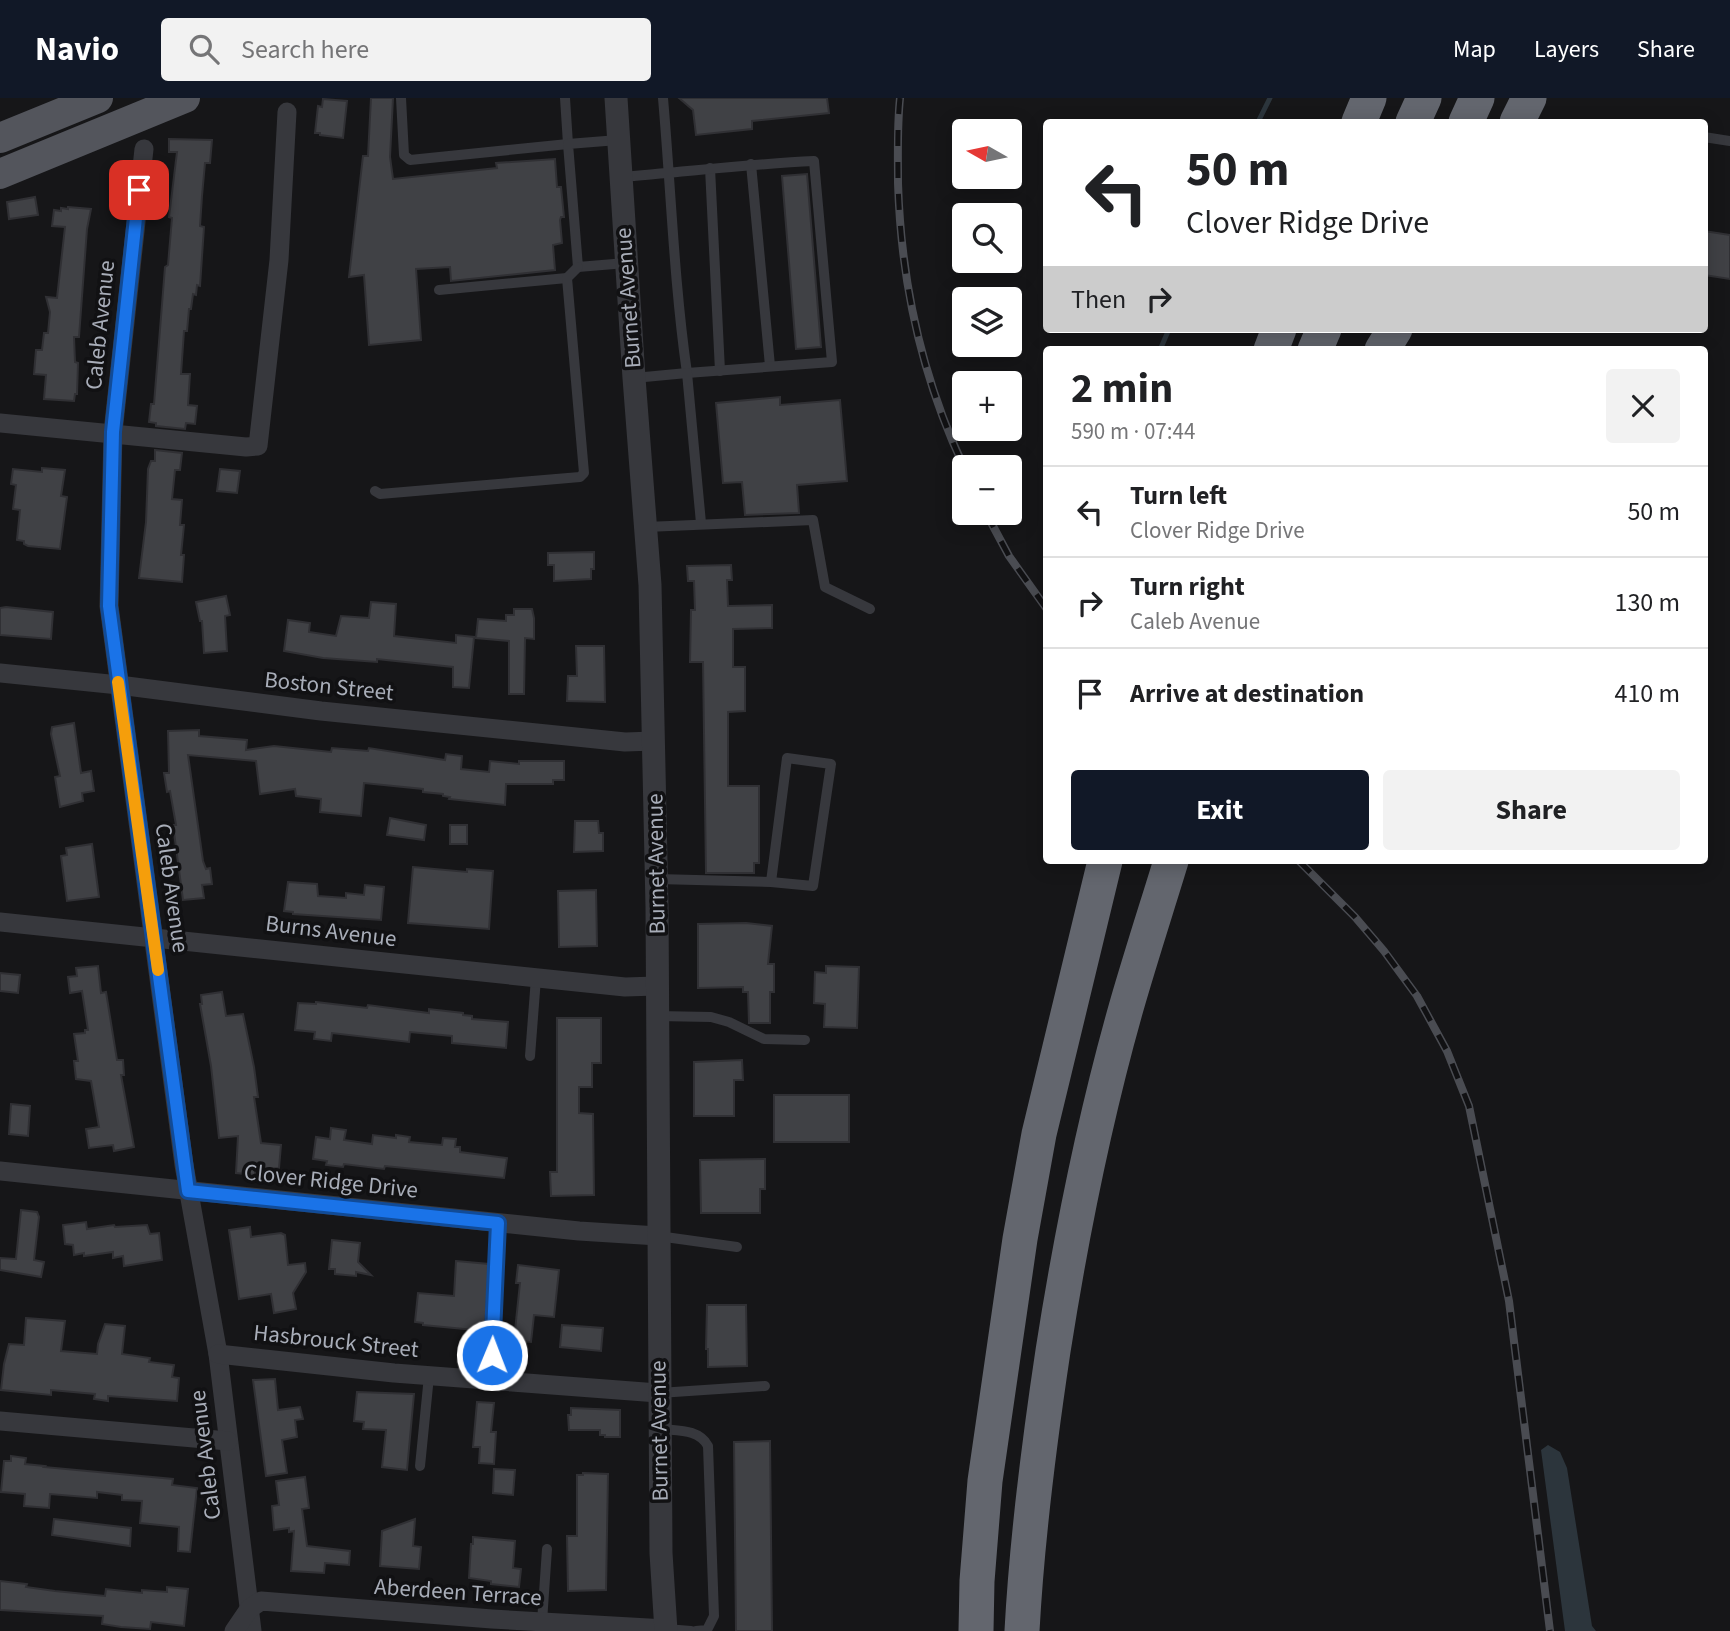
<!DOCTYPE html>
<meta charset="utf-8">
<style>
body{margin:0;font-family:"Source Sans 3",sans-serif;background:#f2f2f2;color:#202124;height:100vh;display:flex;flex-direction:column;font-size:26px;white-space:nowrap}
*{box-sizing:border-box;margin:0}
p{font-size:23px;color:#757577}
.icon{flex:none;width:38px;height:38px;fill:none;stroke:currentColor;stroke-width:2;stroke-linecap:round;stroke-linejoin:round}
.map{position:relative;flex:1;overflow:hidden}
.panel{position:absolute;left:1043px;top:248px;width:665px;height:518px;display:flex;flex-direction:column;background:#fff;border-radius:7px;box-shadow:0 4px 18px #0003}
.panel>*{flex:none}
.guide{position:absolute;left:1043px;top:21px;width:665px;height:214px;border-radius:7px;box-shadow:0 4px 18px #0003;background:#fff;color:#202124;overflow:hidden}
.needle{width:46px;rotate:279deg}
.controls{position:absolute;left:952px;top:21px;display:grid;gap:14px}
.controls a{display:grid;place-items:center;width:70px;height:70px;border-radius:7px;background:#fff;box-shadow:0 4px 18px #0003;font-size:35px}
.pin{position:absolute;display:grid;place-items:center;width:60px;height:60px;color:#fff;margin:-30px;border-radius:14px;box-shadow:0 4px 10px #0006}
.me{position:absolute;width:77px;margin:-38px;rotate:1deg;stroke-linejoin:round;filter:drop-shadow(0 0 5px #0008)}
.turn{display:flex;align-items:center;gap:24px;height:147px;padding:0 28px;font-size:32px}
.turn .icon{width:91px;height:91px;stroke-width:2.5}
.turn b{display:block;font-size:49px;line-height:60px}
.then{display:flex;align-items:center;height:66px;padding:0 28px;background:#0003;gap:14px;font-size:26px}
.round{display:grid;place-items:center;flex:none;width:74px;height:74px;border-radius:7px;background:#f2f2f2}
.summary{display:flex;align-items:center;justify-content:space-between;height:119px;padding:0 28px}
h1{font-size:42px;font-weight:700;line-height:52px}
.button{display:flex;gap:14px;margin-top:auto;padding:14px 28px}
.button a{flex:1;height:80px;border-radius:7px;background:#111827;color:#fff;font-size:28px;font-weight:700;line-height:80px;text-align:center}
.button a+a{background:#f2f2f2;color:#202124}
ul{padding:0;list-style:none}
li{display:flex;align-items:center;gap:21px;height:91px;padding:0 28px;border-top:2px solid #e0e0e0}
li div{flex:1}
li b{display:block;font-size:26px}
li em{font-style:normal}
header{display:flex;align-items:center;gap:42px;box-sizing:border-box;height:98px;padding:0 35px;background:#111827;color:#fff}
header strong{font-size:33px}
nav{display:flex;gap:38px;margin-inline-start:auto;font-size:24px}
.search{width:490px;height:63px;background:#f2f2f2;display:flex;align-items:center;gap:18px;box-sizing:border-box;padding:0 24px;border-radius:7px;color:#757577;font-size:26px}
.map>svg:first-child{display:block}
.water{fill:#2c353c}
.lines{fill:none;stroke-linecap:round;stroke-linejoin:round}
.stream{stroke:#2c353c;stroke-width:5}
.building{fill:#404145;stroke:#303034;stroke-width:2}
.service{stroke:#37383d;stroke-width:10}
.minor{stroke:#37383d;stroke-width:19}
.tertiary{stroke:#37383d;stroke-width:23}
.primary{stroke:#53555c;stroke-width:30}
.motorway{stroke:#63666e;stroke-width:35}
.rail-casing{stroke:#4a4c52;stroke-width:8}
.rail{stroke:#111113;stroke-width:5;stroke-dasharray:16;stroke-linecap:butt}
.route-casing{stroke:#114b97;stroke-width:18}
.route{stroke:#1a73e8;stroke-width:12}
.slow{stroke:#f59e0b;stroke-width:12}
.labels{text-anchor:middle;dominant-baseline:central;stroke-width:7;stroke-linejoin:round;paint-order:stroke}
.street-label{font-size:23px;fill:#a8adb8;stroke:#111113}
</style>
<header>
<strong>Navio</strong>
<div class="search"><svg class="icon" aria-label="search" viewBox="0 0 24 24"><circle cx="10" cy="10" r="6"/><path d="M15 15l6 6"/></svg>Search here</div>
<nav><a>Map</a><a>Layers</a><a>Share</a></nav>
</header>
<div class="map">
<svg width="1730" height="1533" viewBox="0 0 1730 1533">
<rect width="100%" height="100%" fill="#161618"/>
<!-- water -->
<path class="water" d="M1548,1347L1560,1354L1567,1370L1592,1528L1596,1533H1565L1541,1352Z"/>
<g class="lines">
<!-- stream -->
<g class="stream">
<path d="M1258,24L1270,0"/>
<path d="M1160,252L1169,231"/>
</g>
</g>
<!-- building -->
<g class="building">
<path d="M371,0H393L390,59L393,81L497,70L496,65L555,61L557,89H561L564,119H561L560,122L562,145L553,147L555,172L451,183L450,169L416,171L421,242L369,247L364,177L349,179L363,58H368Z"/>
<path d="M679,0H827L829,15L752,23V31L696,37L693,12Z"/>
<path d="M323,1L347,3L343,40L320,37V35H315L318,8L322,9Z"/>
<path d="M169,41L212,42L210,65H205L202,98L200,128L204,129L200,188L197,187L196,197L193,196L191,211H189L187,233H184L181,276H190L188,307L197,308L195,326L186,325L185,331L156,328V325L149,324L151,306H154L163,194L165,169L168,167L172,120L169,119L177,54H169Z"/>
<path d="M807,76L821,249L796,251L782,78Z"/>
<path d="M35,99L38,117L9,121L7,104Z"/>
<path d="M68,109L91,111L87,131L79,239H74L75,264L78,265L77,296H75L74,303L44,301L46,277L34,276L36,252H42L44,235H48L50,214L46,199L57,200L65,129L52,128L54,112L61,113V110L68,111Z"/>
<path d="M1704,133L1730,137V181L1704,177Z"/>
<path d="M780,299V307L840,302L847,383L797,387L799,415L745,417L742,384L723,385L716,305Z"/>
<path d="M155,352L182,355L180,372H175L172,401L182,402L180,427H184L181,457H184L182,484L139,480L146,424L148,371L151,363H155Z"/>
<path d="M42,370L65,372L61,398L67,399L60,451L28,448L24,446V443L17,442L20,412L13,411L16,387L11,386L13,371L42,374Z"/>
<path d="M220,371L240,373L237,395L217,393Z"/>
<path d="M594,454V471H591V481L554,483V467H548V455Z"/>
<path d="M731,467L732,482H727L728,508L772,507V530L733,531V569H745V613L728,614V688H759V765H754V775H706L703,564H690L691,512H695L694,483H688L687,468Z"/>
<path d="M226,498L230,517L225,518L227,553L204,555L202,523H200L196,504Z"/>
<path d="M371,504L396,506L394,538L456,545V537L474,539L469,590L453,589V569L386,562L377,561V564L323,560L284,553L288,522L310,525L309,534L336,538L341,518L369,520Z"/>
<path d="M6,509L53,514L51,541L0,537V510Z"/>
<path d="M514,511H532L534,520V541L525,540L524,596H509V543L476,540L478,521L506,523V517H514Z"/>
<path d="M576,548H604L605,604L567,603L568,578H577Z"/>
<path d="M74,625L81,675L91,673L94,693L82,695L83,703L60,709L55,679L60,678L51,636L52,629Z"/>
<path d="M199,632V638L247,642L246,652L274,648L331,654L332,650L368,653L369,650L445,662L446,656L462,658L461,671L489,674L490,663L519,666V663H564V682H553V686H506L505,707L449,701L450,699L443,698V696L423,694V691L364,685L361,718L320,714L321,701L296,698L295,691L260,696L256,663L188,657L203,763L206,771L210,770L212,786L202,787L204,800L183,802L173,727H176L170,693L167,694L164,675H169L168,633Z"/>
<path d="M390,720L426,727L424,742L387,737Z"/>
<path d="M575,723H598L599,735H603V753L574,754Z"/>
<rect x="450" y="727" width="17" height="19"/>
<path d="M92,746L99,799L67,803L61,758L67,757L66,750Z"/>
<path d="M413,769L467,774V771L493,773L489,831L408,825Z"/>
<path d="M288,784L317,786L318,798L346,800V795L364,797L365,787L384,789L381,822L293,816V814L284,813Z"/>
<path d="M596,792L597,848L559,849L558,793Z"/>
<path d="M746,825L772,828L768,866H774V894H770V925H749L748,894H743V889L698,890V826Z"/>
<path d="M98,868L101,895L106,894L117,962H123L124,977H121L134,1049L114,1053L113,1047L89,1050L86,1031L99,1029L91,983L76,981L74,963H78L74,936L85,935V932H88L82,893L70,895L68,879L77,878L76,870Z"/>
<path d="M826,868L859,869L857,930L824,929L825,906L814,905L815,874L826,875Z"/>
<path d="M0,875L20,877L18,895L0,893Z"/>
<path d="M222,894L226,918L243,916L254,969L258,999H254L261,1045L281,1047L279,1070L255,1071V1077L236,1075L238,1038L219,1040L211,968L200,906H202L201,897Z"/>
<path d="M316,904L367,910L368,907L429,915V911L463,915V917L472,918V921L508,924L506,950L452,945V938L410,934L409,944L332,935L331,943L314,941L315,934L295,932L298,905L316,906Z"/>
<path d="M557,920H601V965H592V989H579V1015L593,1016L594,1097L551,1098L550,1074H557Z"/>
<path d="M742,962L743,982H734V1018H694V964Z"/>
<rect x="774" y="997" width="75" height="47"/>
<path d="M11,1006L30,1008L28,1038L9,1036Z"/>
<path d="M331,1030L346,1032L344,1042L372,1046L373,1037L396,1040V1037L410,1039L409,1044L442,1047L443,1040L456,1041L455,1049H460V1054L507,1060L504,1080L385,1068L384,1071L344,1066L343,1069L326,1067L327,1063L313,1061L316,1039L330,1041Z"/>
<path d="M765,1061V1091H760V1115H701L700,1062Z"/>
<path d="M21,1112L37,1114L39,1119L34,1162L44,1164L41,1179L0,1172V1160L16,1161Z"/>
<path d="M86,1124L87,1131L114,1127L115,1129L147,1127L150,1136L159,1135L162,1162L124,1168L123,1158L113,1160V1154L84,1158V1155L74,1157L73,1147L65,1146L63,1127Z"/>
<path d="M250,1129L251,1139L281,1135L285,1137L288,1167L305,1165L306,1174L293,1195L296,1211L274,1215L271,1196L239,1201L229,1132Z"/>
<path d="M332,1142L360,1145L358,1164L371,1177L356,1174V1178L335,1176V1171H329Z"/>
<path d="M456,1163L489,1166L485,1233L423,1227V1225L415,1224L418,1195L454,1198Z"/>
<path d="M518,1167L559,1172L554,1219L534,1217L531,1244L514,1242L520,1185H516Z"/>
<path d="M707,1207H746L747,1268L708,1269V1251H706Z"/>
<path d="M26,1220L65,1223L61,1253L97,1256L98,1246L105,1226L125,1228L122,1256L150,1260L149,1264L174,1267L172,1279L179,1280L177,1303L108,1298V1303L94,1301L95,1296L51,1292V1297L1,1292L4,1266L9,1246L24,1247Z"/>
<path d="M562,1227L603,1230L601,1253L560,1249Z"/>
<path d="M275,1281L278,1312L300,1309L303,1321L295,1322L297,1339L282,1342L287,1375L266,1378L253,1282Z"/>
<path d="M357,1294L414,1296L407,1372L382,1369L386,1332L363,1331L364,1324L354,1323Z"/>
<path d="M477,1304L494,1305L491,1334H496L494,1366L479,1365L480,1349H473Z"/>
<path d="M571,1310L620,1312V1339H605V1337H600V1332H569L568,1317H571Z"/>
<path d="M770,1343L772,1533H736L734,1344Z"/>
<path d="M11,1358L26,1360L25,1366L45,1368L44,1369L173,1381L172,1387L197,1390L190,1454L178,1453L179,1429L140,1425L142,1403L122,1402V1397L97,1394V1400L50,1396L49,1410L24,1408L25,1396L1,1394L4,1363H11Z"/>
<path d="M494,1371L515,1372L513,1397L493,1395Z"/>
<path d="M583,1375L608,1376L606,1492L568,1493L567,1438H577V1377H583Z"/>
<path d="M305,1379L309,1410L302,1411L307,1448L350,1453L349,1467L325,1465L324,1475L291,1473L294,1433L289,1434V1430L274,1432L272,1408L279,1407L276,1383Z"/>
<path d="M54,1421L131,1430L130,1448L52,1437Z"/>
<path d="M415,1421L413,1448L421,1449L419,1471L380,1468L382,1433Z"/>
<path d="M473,1439L515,1443L513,1470L521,1471L519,1489L491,1486V1483L469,1480L471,1446H473Z"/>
<path d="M0,1483L27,1486L26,1489L55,1493L105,1498L106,1491L142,1495V1492L167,1494V1489L188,1491L184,1528L151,1524L150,1531L121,1529L102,1526L103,1518L0,1512Z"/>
</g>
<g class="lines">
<!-- service -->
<g class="service">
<path d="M401,0L404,57L410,62L568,46L565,0"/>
<path d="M1704,39L1730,43"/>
<path d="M618,42L568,46L578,169L626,165"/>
<path d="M751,66L770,268"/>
<path d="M710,70L720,273"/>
<path d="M620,79C685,74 749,66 814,63L832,264L687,275C674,184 671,92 663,0"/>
<path d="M439,192L567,180"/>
<path d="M634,280L687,275L701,425"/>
<path d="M375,393L380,396L580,379L584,375L567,180L578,169"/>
<path d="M646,429L813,422L825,489L870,511"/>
<path d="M657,781L771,784L813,788L831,666L787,660L771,784"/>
<path d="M657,918L711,919L729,924L764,941L805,942"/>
<path d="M530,958L536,880"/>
<path d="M658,1138L737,1149"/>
<path d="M492,1283L498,1125"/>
<path d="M659,1295L765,1288"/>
<path d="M661,1331C678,1333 699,1331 708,1348L714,1518L707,1532L696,1533"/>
<path d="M420,1368L429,1278"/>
<path d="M542,1524L547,1451"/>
<path d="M666,1531L691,1533"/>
</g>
<!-- minor -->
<g class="minor">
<path d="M144,51L113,334L109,508L184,1067L218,1256L252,1533"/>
<path d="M0,325L246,349L258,348L279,162L287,14"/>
<path d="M0,575L119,587L321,613L625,644L654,643"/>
<path d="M0,824C208,844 416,868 625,889L656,888"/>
<path d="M0,1073L579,1133L658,1138"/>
<path d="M218,1256L394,1275L658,1295"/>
<path d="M0,1323L228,1343"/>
<path d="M234,1533L249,1511L261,1503L492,1521L666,1531"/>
</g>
<!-- tertiary -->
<path class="tertiary" d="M616,0L634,280L650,487L657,809L661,1455L666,1533"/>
<!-- primary -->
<g class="primary">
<path d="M0,40L98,0"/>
<path d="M0,76L185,0"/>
</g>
<!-- motorway -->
<g class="motorway">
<path d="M1359,24L1369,0"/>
<path d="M1413,24L1424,0"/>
<path d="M1466,24L1477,0"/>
<path d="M1517,24L1529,0"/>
<path d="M1271,252L1279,231"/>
<path d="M1315,252L1324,231"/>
<path d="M1382,252L1395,231"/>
<path d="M976,1533L977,1483L985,1383L1020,1141L1039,1036L1105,763"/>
<path d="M1022,1533C1027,1439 1039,1346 1053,1253C1071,1138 1094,1023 1126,910C1140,861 1156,812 1171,763"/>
</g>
<!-- rail casing -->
<g class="rail-casing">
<g id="rail">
<path d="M900,0C897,29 898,57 898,85C901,184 922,280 964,369"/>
<path d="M986,415L1009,458L1046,510"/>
<path d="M1299,763L1355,819L1384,853L1417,898L1447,953L1469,1008L1509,1203L1550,1533"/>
</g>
</g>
<!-- rail -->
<use href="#rail" class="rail"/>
</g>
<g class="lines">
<!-- route casing -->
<g class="route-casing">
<path id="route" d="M139,92L113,334L109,508L188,1093L498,1125L492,1257"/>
</g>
<!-- route -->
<use href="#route" class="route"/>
<!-- slow -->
<path class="slow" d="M118,584L158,872"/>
</g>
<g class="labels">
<!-- street labels -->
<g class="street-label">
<text transform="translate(628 200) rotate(-94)">Burnet Avenue</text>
<text transform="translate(100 227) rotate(-84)">Caleb Avenue</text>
<text transform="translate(329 588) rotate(6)">Boston Street</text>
<text transform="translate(656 766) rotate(-91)">Burnet Avenue</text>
<text transform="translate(172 790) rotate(82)">Caleb Avenue</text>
<text transform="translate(331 833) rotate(7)">Burns Avenue</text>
<text transform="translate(331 1083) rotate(6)">Clover Ridge Drive</text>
<text transform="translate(336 1243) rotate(6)">Hasbrouck Street</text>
<text transform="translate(659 1333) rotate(-91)">Burnet Avenue</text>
<text transform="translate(205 1357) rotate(-97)">Caleb Avenue</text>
<text transform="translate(458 1494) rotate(4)">Aberdeen Terrace</text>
</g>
</g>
</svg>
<div class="controls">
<a><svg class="needle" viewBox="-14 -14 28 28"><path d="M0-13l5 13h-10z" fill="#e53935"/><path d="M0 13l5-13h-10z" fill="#757577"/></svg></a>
<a><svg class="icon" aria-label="search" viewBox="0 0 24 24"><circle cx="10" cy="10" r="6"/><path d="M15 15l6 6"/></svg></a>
<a><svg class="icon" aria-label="layers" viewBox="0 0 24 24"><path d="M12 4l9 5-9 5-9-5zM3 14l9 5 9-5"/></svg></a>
<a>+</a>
<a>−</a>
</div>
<div class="pin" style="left:139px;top:92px;background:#d93025"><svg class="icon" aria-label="arrive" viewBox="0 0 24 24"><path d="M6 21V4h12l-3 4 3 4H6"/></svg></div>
<svg class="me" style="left:492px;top:1257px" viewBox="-20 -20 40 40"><circle r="17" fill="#1a73e8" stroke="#fff" stroke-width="3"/><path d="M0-11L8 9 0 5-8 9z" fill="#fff"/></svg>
<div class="guide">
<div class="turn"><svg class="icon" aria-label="left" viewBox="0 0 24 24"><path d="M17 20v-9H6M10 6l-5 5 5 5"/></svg><div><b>50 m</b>Clover Ridge Drive</div></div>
<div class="then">Then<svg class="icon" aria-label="right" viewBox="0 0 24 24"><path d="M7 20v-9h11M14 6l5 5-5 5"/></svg></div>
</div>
<section class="panel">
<div class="summary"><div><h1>2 min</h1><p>590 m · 07:44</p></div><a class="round"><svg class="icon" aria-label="close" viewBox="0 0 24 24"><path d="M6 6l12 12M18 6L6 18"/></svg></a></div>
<ul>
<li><svg class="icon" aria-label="left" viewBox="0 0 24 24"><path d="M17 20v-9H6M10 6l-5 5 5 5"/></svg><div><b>Turn left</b><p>Clover Ridge Drive</p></div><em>50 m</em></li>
<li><svg class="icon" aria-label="right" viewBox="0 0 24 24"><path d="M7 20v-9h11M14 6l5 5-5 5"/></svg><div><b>Turn right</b><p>Caleb Avenue</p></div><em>130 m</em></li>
<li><svg class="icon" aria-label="arrive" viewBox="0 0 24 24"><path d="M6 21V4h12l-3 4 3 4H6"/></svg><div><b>Arrive at destination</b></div><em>410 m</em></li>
</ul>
<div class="button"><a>Exit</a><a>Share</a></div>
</section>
</div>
